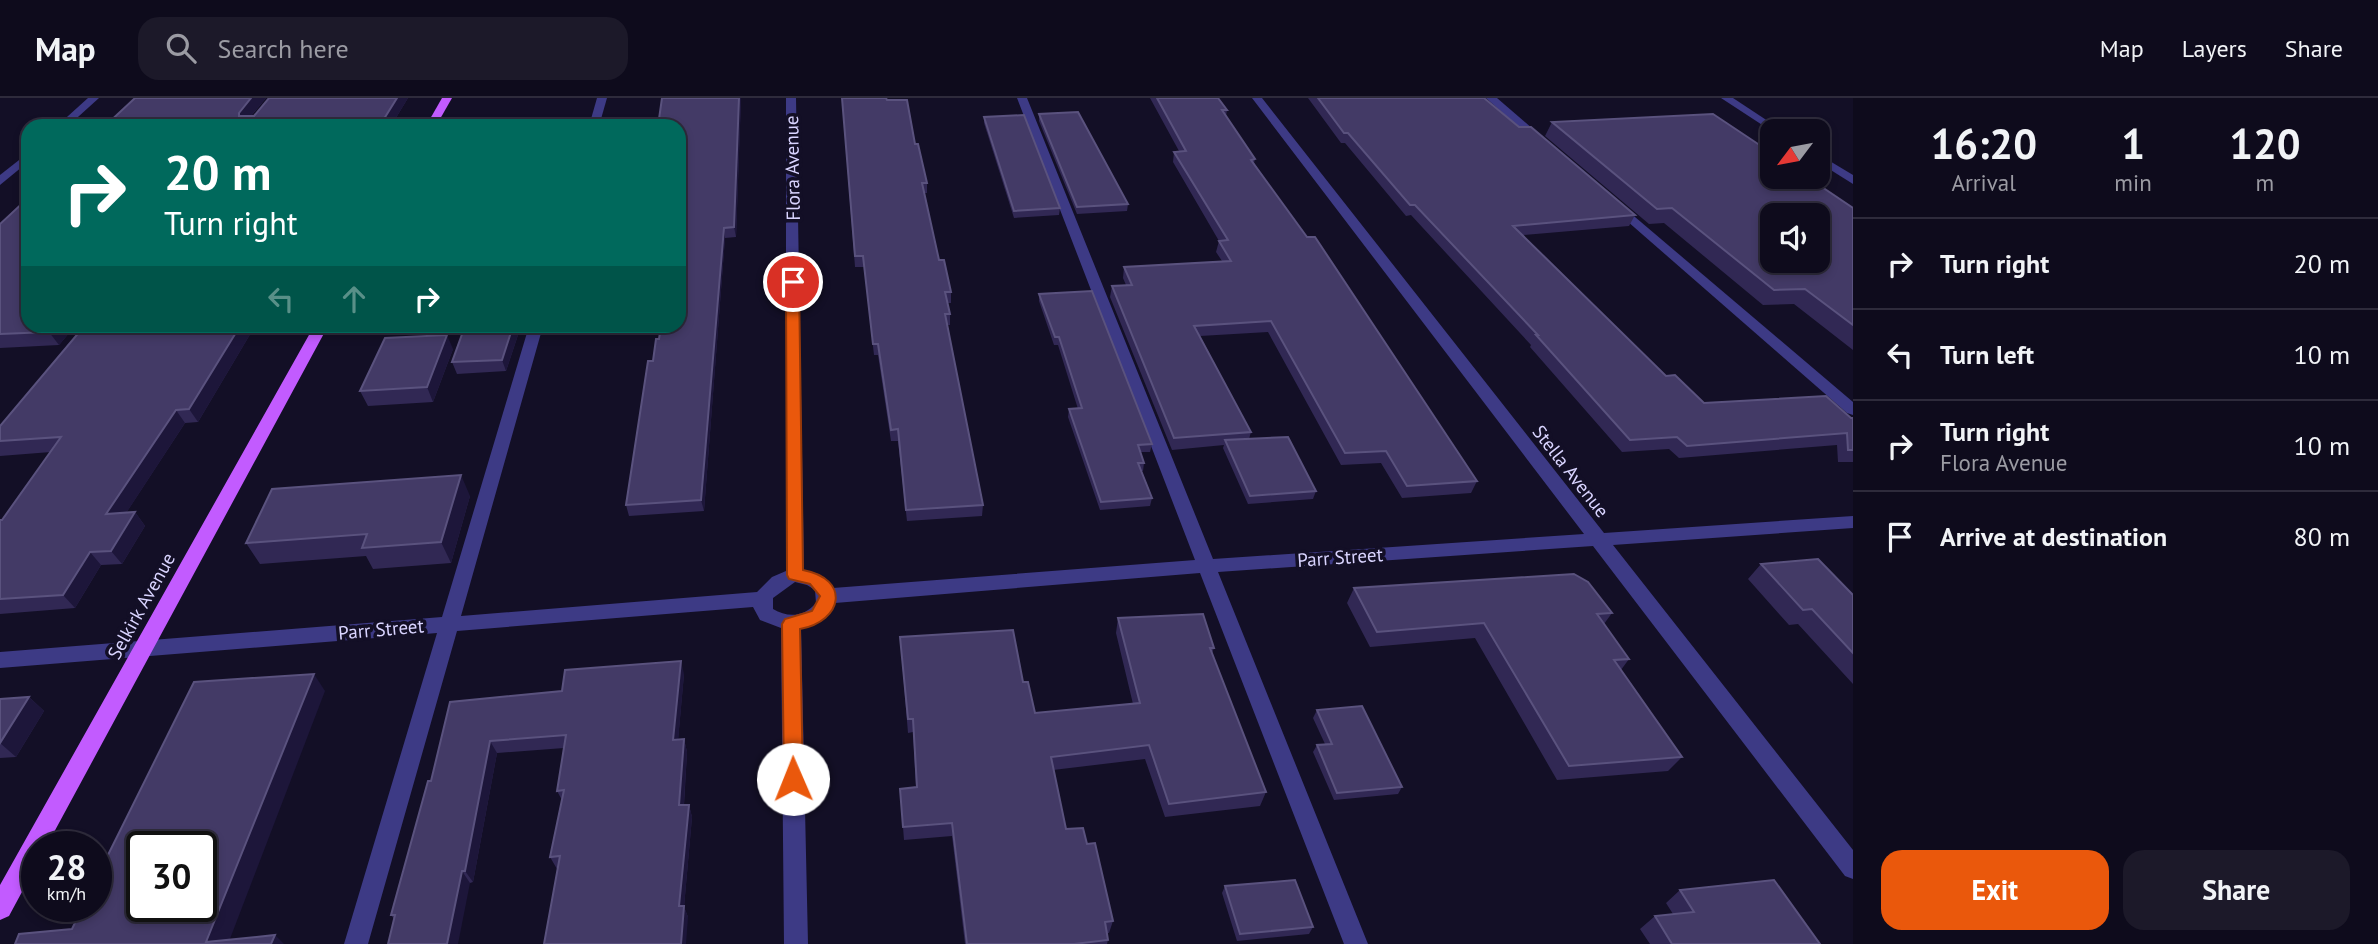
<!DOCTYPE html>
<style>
body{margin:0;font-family:"PT Sans",sans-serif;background:#1c1929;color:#f1f3f6;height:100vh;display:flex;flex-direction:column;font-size:26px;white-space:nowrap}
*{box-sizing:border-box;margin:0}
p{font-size:23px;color:#9b9ba3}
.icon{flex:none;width:38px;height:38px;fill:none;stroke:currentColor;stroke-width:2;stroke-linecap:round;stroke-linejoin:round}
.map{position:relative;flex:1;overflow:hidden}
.sheet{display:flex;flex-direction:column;background:#0e0b1c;width:525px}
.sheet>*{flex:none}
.guide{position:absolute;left:21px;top:21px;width:665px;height:214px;border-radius:21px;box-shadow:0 4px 10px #0003,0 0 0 2px #2e2b3b;background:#00695c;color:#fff;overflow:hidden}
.needle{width:46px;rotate:238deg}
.fabs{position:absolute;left:1760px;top:21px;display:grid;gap:14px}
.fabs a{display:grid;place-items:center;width:70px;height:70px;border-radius:14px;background:#0e0b1c;box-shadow:0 4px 10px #0003,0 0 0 2px #2e2b3b;font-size:35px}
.speed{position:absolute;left:21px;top:733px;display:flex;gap:14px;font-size:35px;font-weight:700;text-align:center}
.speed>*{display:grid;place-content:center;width:91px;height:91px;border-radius:50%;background:#0e0b1c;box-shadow:0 4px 10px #0003,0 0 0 2px #2e2b3b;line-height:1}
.speed small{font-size:18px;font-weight:400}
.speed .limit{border:4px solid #111;border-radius:10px;background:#fff;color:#111}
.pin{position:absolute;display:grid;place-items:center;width:60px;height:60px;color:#fff;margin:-30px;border:4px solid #fff;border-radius:50%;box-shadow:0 2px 7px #0007}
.me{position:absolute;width:77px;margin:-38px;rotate:359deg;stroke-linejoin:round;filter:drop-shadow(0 0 5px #0008)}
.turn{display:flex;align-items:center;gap:24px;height:147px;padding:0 28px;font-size:32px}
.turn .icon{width:91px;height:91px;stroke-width:2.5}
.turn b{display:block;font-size:49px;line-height:60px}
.lanes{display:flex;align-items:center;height:66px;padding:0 28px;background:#0003;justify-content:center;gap:35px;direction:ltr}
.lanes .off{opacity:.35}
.eta{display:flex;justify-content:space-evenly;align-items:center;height:119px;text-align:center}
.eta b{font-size:42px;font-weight:700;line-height:49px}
.primary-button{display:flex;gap:14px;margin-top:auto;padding:14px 28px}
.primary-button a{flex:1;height:80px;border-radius:21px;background:#ea580c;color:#fff;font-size:28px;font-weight:700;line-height:80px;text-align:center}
.primary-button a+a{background:#1c1929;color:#f1f3f6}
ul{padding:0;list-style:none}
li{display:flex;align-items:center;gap:21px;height:91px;padding:0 28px;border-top:2px solid #2e2b3b}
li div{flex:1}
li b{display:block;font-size:26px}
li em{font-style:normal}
header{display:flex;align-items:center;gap:42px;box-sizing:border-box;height:98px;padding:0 35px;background:#0e0b1c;border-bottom:2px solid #2e2b3b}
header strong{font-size:33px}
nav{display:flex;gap:38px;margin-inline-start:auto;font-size:24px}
.search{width:490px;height:63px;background:#1c1929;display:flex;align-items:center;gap:18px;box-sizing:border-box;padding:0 24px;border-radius:21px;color:#9b9ba3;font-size:26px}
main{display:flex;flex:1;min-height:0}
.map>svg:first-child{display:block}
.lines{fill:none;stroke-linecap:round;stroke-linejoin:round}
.minor{fill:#3d3a85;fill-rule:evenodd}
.major{fill:#c25bff;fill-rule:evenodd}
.wall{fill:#312854}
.shaded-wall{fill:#1d163a}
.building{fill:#433a66;stroke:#5a527e;stroke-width:2;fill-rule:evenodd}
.route{fill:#ea580c;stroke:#983908;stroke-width:2}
.labels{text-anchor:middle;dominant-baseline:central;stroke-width:7;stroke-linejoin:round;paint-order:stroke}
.street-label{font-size:19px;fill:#d9d4ff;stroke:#130f26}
</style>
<header>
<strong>Map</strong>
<div class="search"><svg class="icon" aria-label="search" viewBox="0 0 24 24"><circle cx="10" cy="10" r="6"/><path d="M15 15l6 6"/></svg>Search here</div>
<nav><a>Map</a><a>Layers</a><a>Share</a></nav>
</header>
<main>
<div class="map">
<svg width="1853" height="846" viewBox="0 0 1853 846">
<rect width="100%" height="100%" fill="#130f26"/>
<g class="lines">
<!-- minor -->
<g class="minor">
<path d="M88,0H99L68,28H57Z"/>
<path d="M597,0H607L599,28H589Z"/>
<path d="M786,0H796L804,472C817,475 827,478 833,490L1195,462L1017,0H1027L1213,461L1584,436L1252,0H1262L1604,435L1853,418V430L1613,447L1853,752V781L1845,778L1593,448L1218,474L1368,846H1344L1200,475L835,505L824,521L801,531L808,846H784L781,530L760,522L753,509L457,533L368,846H344L437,535L0,570V554L442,519L529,228H543L461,518L757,494L772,479L786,473ZM795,484L807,487L815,492L816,505C804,519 788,520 773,511V500Z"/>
<path d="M1486,0H1497L1547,43V47H1539Z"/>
<path d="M1721,0H1733L1783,33L1773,34Z"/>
<path d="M28,55V64L0,87V77Z"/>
<path d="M1818,56L1853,77V86L1818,64Z"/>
<path d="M1615,102L1853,304V317L1847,315L1611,109L1609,106Z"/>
</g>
<!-- major -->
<g class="major">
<path d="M442,0H452L436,28H426Z"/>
<path d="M314,228H328L46,749H37V766L9,818L0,822V787Z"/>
</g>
</g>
<!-- wall -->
<g class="wall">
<path d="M135,0H266L251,18H254L269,0H408L391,28H105Z"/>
<path d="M662,0H741L736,139L725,140L704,413L629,418L626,407L653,263L659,241L679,228Z"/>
<path d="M842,0L887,2L915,46L927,85V95H924L939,162L951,194V205H947L950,216V227H947L983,407L982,418L907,423L898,343H891L878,257H874L864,169H855Z"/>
<path d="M1150,0H1218L1227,12L1226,18L1255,61L1254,65L1477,383L1471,395L1402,400L1381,365L1341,367L1268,234L1200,238L1251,334L1249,341L1316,393L1313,401L1248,406L1223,350L1224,347L1172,352L1110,199L1112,188L1126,187L1123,180L1124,169L1222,163L1216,154L1219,143L1173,64L1174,54L1179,53Z"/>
<path d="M1308,0H1484L1519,29L1635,117L1629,128L1523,137L1666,278L1704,305L1853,320V364H1838L1837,347L1679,360L1669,351L1622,354L1530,249L1531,247L1411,117L1406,118L1345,45H1341Z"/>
<path d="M1039,16L1128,106L1127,113L1077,116L1039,23Z"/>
<path d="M984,19L1060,110L1059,117L1014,120L984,25Z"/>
<path d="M1552,24L1853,110V252L1794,206L1763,207L1664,125L1649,126L1545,38Z"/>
<path d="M0,126L28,228H75L59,247L0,250Z"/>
<path d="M1039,196L1152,346L1150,354H1140L1144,365L1143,373H1141L1152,400L1150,408L1100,412L1068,319L1069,311H1078L1058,247H1054L1039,203Z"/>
<path d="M76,228H255L198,324L185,325L126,415L135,414L145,428L122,466L101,467L75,510L0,516V422H2L51,354L0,358V328L76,238L72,233Z"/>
<path d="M465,228H521L506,273L457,276L452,264Z"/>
<path d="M453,251L433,304L368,308L360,293Z"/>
<path d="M470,398L451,465L373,471L366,458L260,466L246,445Z"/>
<path d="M1761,466L1853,497V586L1798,526L1789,527L1748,481Z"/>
<path d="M1354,490L1612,515L1604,526L1629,561L1621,572L1682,659L1668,673L1557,682L1475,540L1370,549L1347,505Z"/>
<path d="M1118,520L1214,550L1212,555L1266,694L1260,708L1165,719L1145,661L1053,672L1066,731L1087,746L1113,823L1109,835H1107L1108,842L1107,846H965L952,738L904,742L900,691L916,689L913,634L908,635L900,539L1023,584L1035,615L1133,606L1116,535Z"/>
<path d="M684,576L678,642L684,641L687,654L684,707H689L692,719L684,809L688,819L557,771L550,759L562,702L557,693L564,650L497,655L473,784L470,785L394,821L391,817L431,683L562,593Z"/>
<path d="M29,599L44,613L16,659L0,660V601Z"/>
<path d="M1317,612L1402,689L1398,696L1334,702L1313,654L1317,647L1325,646L1313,620Z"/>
<path d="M1225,788L1313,829L1309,836L1237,843L1222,795Z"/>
<path d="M1680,792L1820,846H1650L1640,831L1655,818L1673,816L1666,805Z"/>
</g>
<!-- shaded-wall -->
<g class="shaded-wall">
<path d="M251,0H266L244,26L239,18V15Z"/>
<path d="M397,0H408L391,28H383L382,24Z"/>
<path d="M739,0H741L736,139L734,129Z"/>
<path d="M724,130L725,140L704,413L701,402Z"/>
<path d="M55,228H75L59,247L49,234Z"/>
<path d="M240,228H255L198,324L189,311Z"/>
<path d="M513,228H521L506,273L502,262Z"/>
<path d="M447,237L453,251L433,304L427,289Z"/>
<path d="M176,312L185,325L117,429L106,416Z"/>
<path d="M461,377L470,398L451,465L441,444Z"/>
<path d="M135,414L145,428L122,466L111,453Z"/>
<path d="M90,454L101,467L75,510L63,497Z"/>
<path d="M681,563L684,576L677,655L673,642Z"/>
<path d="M314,576L325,593L228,846L206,844Z"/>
<path d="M29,599L44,613L16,659L0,645Z"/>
<path d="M684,641L687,654L683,719L679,707Z"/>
<path d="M490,643L497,655L473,784L465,773Z"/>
<path d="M689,707L692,719L684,809L688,819L686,846H681L679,808Z"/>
<path d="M462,773L470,785L458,846H447Z"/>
<path d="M275,837L284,846H271Z"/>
</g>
<!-- building -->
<g class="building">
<path d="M135,0H251L239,15V18H254L269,0H397L382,24L375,25L373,28H105Z"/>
<path d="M662,0H739L734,129L724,130L701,402L626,407L648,263H653L656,241H659L661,228H679V28H658Z"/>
<path d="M842,0H886L887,2H907L915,46H918L927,85H922L939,162H944L951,194H945L950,216H945L983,407L906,412L898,331L891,332L878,246H873L863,158H855Z"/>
<path d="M1157,0H1218L1227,12H1222L1255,61L1251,62L1307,139H1315L1477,383L1407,388L1386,353L1345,355L1271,223L1194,228L1251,334L1174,340L1112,188L1132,187L1124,169L1231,163L1219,143L1228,142L1174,54L1186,53Z"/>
<path d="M1318,0H1484L1519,29H1531L1635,117L1513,128L1666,278L1675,277L1704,305L1826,298L1851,320H1853V352H1848L1847,335L1687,348L1677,339L1630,342L1536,237H1538L1415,107H1410L1348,35H1344Z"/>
<path d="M1078,14L1128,106L1077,109L1039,16Z"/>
<path d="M1713,16L1773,56V79H1807L1853,110V227L1805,191L1774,192L1672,110L1657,111L1552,24ZM1773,117H1818V163H1773Z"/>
<path d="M1024,17L1060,110L1014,113L984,19Z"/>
<path d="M28,100V228H55L49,234L0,236V126Z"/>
<path d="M1092,193L1152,346L1138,347L1144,365H1138L1152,400L1101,404L1069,311L1082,310L1059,239H1055L1039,196Z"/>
<path d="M76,228H240L189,311L176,312L106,416L135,414L111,453L90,454L63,497L0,501V422H2L61,339L0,343V328L81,232L72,233Z"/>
<path d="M465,228H513L502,262L452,264Z"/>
<path d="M447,237L427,289L360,293L385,240Z"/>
<path d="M1288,339L1316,393L1250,398L1225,342Z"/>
<path d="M461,377L441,444L362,450L367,436L246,445L272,391Z"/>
<path d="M1818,461L1853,497V555L1812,511L1803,512L1761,466Z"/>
<path d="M1574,476L1588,484L1612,515L1597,516L1629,561L1614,562L1682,659L1569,668L1484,525L1377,534L1354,490Z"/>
<path d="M1203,516L1214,550H1210L1266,694L1169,706L1149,647L1051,659L1066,731L1083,730L1087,746L1095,745L1113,823L1105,824L1108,842L1074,846H967L952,725L903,729L900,691L917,689L913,621H908L900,539L1013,532L1023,584H1028L1035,615L1140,605L1118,520Z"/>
<path d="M681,563L673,642L684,641L679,707H689L679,808H684L681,846H544L560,758L550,759L564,692L557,693L566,637L490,643L465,773H462L447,846H388L395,817H391L428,683H431L450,604L562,593L565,572Z"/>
<path d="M314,576L206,844L275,837L271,846H15L19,836L72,831L83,808H96V781L194,584ZM142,749H201V808H142Z"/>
<path d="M29,599L0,645V601Z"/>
<path d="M1362,608L1402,689L1337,695L1317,647L1332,646L1317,612Z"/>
<path d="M1295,782L1313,829L1240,836L1225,788Z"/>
<path d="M1774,782L1820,846H1672L1655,818L1694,814L1680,792Z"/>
</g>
<!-- route -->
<path class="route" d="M793,181L799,184L803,472C851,481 843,523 800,531L803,681L800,687L793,690L786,687L784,681L782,526L785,521L812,513L820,498L810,486L789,481L787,477L786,184Z"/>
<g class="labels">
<!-- street labels -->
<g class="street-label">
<text transform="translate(792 70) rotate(-91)">Flora Avenue</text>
<text transform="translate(1571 373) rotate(52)">Stella Avenue</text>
<text transform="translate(1340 459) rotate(-4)">Parr Street</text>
<text transform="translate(141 508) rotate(-61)">Selkirk Avenue</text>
<text transform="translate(381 531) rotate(-5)">Parr Street</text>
</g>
</g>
</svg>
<div class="fabs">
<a><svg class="needle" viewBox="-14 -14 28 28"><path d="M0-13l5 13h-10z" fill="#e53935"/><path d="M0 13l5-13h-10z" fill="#9b9ba3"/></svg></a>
<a><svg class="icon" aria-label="sound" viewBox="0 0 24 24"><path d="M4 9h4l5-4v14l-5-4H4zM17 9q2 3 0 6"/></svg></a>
</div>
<div class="speed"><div>28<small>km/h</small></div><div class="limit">30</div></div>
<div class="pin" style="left:793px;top:184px;background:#d93025"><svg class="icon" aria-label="arrive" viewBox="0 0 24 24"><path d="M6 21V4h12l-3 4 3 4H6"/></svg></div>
<svg class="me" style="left:793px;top:681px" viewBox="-20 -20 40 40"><circle r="19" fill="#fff"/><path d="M0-13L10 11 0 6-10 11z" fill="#ea580c"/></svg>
<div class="guide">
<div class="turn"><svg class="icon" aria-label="right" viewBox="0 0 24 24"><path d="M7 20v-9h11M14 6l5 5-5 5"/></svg><div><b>20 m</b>Turn right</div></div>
<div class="lanes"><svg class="icon off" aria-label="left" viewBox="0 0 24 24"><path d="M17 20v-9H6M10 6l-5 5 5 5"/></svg><svg class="icon off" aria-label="ahead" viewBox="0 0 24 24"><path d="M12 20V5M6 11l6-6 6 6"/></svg><svg class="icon" aria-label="right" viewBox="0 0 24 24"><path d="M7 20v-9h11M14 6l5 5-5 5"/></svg></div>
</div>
</div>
<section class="sheet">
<div class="eta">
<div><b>16:20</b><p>Arrival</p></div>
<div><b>1</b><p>min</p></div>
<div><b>120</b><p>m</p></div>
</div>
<ul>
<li><svg class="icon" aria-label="right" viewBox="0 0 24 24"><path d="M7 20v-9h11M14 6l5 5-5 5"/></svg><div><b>Turn right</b></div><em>20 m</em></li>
<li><svg class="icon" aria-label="left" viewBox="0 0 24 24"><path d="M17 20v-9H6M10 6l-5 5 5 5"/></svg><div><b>Turn left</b></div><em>10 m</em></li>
<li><svg class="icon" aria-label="right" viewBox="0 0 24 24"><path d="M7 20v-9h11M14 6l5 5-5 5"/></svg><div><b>Turn right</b><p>Flora Avenue</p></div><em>10 m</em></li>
<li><svg class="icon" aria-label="arrive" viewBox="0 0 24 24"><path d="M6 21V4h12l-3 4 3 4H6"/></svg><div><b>Arrive at destination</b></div><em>80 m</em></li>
</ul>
<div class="primary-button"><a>Exit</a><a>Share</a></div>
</section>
</main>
